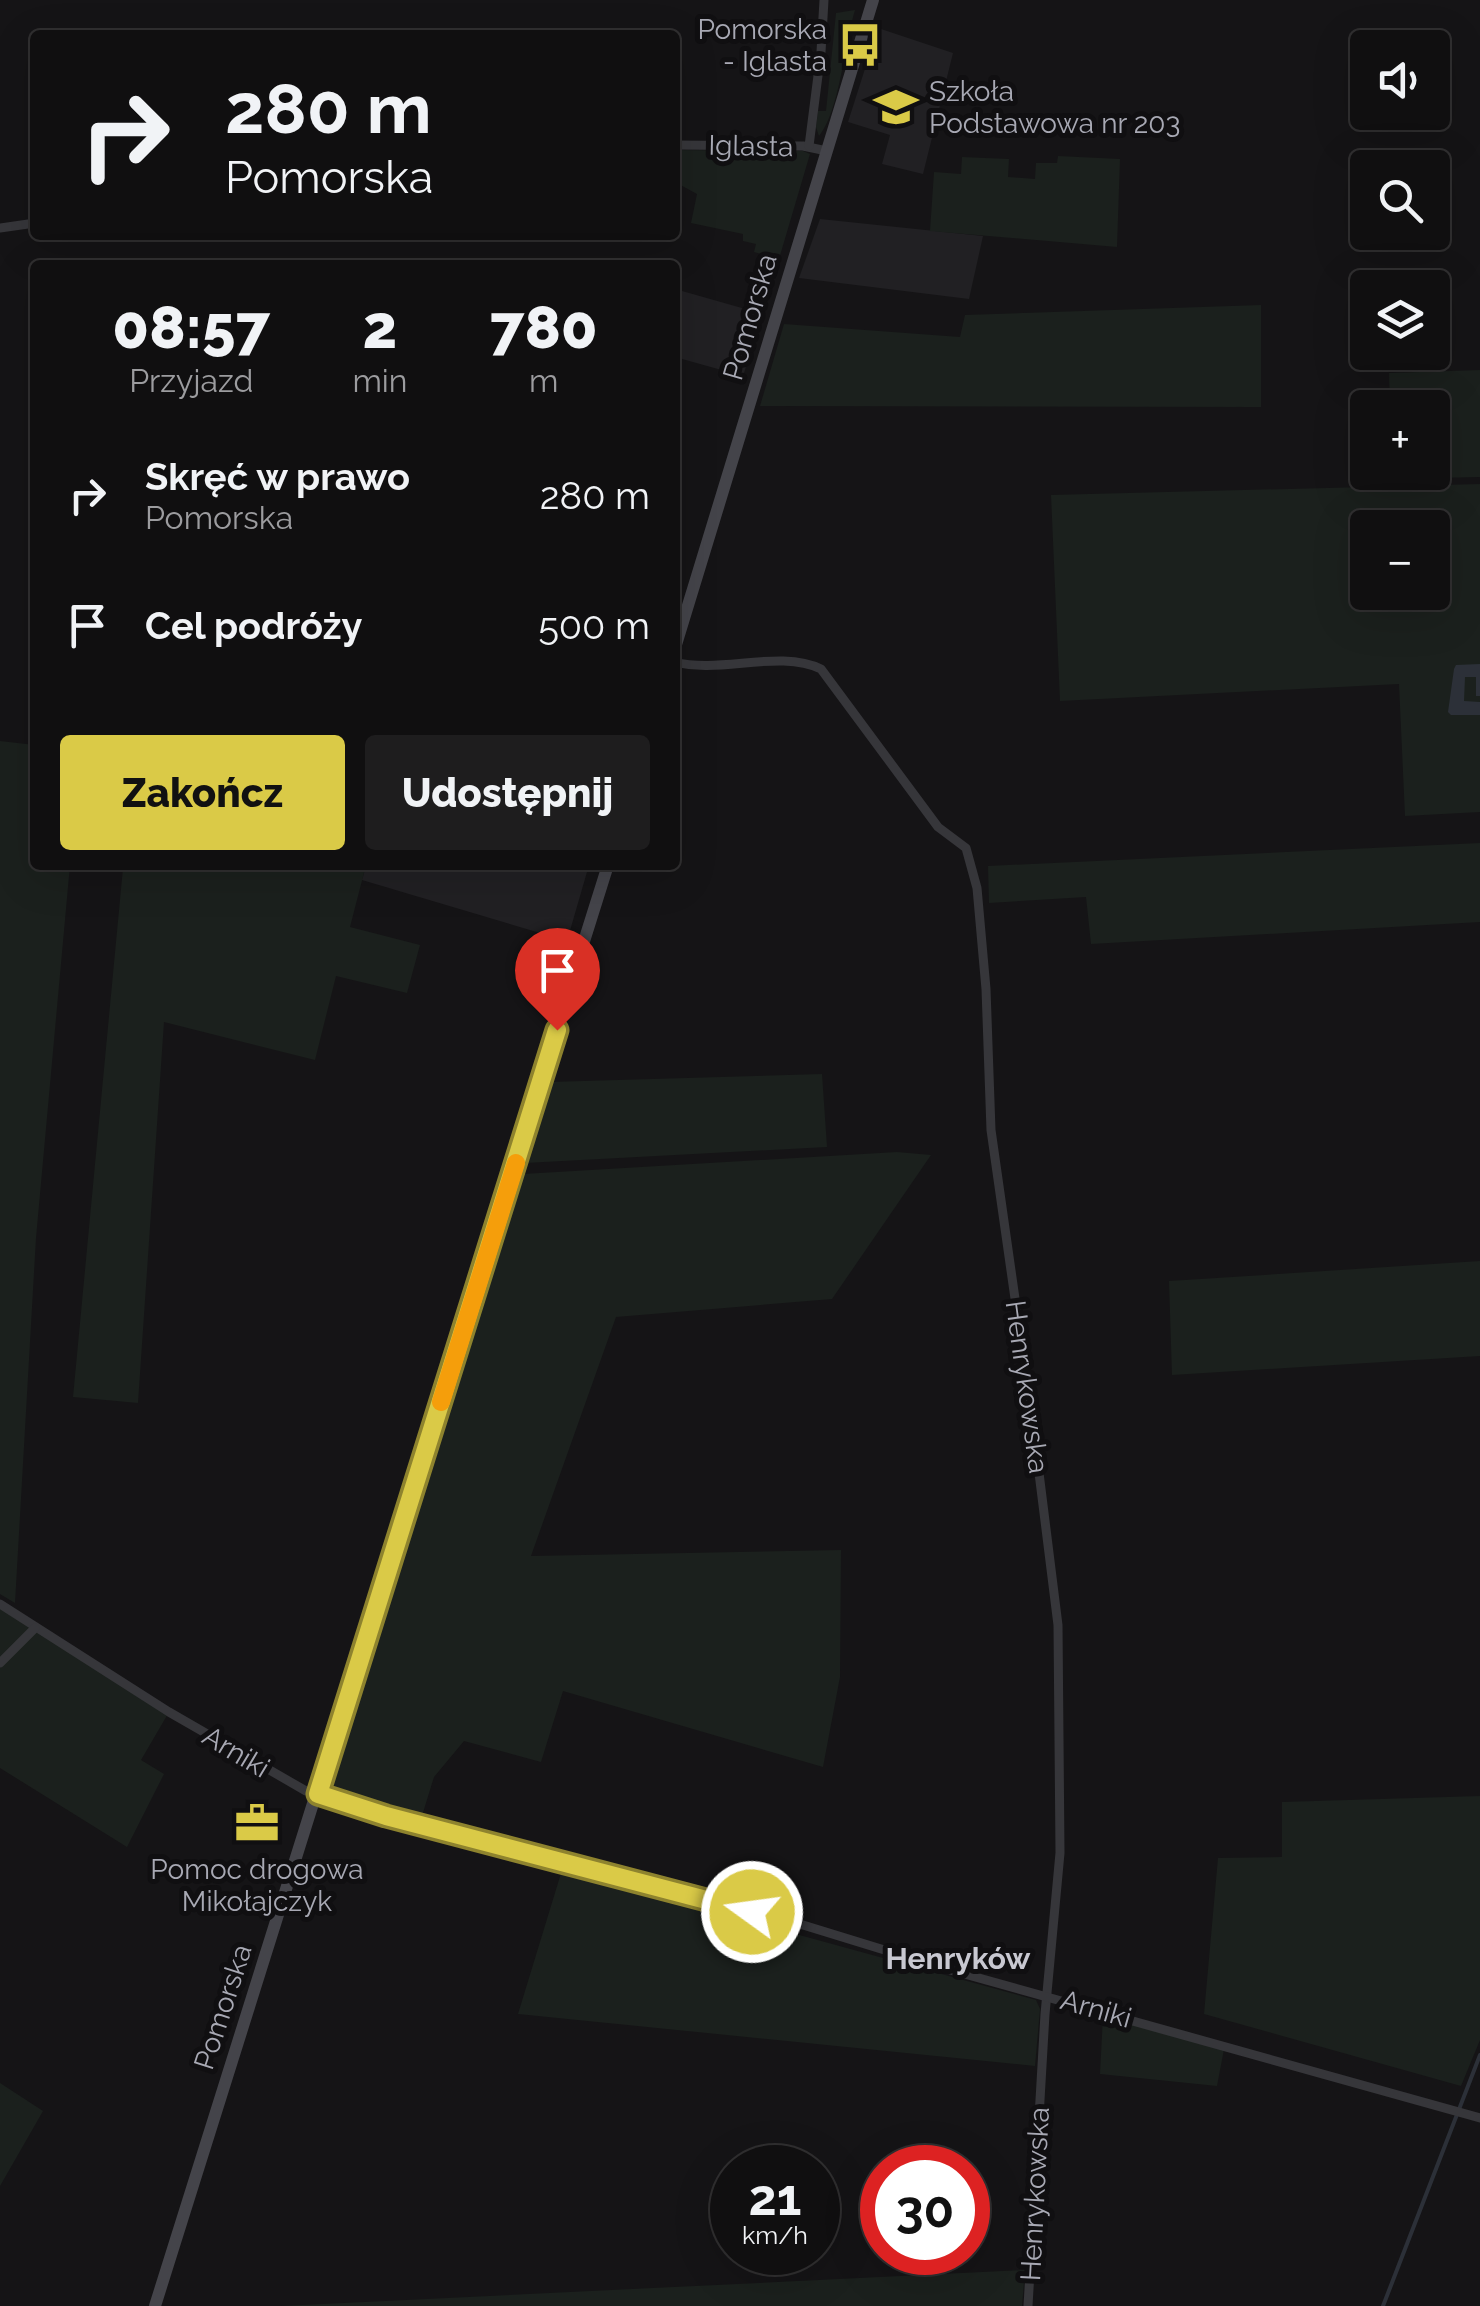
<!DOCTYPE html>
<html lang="pl">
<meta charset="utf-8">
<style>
body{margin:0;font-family:Raleway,sans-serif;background:#1e1d1e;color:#f1f3f6;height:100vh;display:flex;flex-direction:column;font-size:38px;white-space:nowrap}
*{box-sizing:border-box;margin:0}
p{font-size:32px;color:#9c9c9f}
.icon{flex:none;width:55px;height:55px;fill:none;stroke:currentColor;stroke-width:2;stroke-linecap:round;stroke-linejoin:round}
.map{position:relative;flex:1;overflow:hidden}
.details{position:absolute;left:30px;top:260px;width:650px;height:610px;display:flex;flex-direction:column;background:#100f10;border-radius:10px;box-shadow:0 10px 40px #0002,0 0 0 2px #302f30}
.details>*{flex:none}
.hud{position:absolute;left:30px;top:30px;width:650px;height:210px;border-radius:10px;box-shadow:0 10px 40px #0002,0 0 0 2px #302f30;background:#100f10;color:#f1f3f6;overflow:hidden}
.tools{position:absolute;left:1350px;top:30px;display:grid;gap:20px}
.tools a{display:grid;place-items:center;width:100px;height:100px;border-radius:10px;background:#100f10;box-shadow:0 10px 40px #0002,0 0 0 2px #302f30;font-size:50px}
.speed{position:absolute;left:710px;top:2145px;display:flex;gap:20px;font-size:50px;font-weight:700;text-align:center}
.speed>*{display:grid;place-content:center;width:130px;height:130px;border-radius:50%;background:#100f10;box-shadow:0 10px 40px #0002,0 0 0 2px #302f30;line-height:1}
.speed small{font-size:25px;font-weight:400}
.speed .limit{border:15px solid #d22;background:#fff;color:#111}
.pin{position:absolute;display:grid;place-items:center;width:85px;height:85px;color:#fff;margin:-102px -42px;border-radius:50% 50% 50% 0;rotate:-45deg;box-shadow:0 0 10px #0007}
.pin .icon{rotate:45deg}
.me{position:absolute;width:110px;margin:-55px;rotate:284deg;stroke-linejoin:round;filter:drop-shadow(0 0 8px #0008)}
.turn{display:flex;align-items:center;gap:35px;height:210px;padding:0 30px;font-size:45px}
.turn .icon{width:130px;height:130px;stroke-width:2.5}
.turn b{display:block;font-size:70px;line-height:85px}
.eta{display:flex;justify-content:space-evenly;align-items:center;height:170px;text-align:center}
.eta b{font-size:60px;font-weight:800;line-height:70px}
.action{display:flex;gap:20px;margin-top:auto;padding:20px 30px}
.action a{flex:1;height:115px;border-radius:10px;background:#daca47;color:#111;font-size:40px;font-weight:800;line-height:115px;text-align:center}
.action a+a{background:#1e1d1e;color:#f1f3f6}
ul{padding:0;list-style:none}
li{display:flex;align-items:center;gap:30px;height:130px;padding:0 30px}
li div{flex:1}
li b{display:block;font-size:38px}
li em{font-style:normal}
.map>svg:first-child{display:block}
.built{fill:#212023}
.green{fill:#1b201d;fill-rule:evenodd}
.water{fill:#2c3038}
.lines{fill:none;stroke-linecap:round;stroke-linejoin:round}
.stream{stroke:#2c3038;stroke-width:4}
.street{stroke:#36363a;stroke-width:9}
.secondary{stroke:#44444a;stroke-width:12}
.route-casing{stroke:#8e832e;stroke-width:25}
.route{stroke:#daca47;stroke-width:18}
.slow{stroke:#f59e0b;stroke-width:18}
.labels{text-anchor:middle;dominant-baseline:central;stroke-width:10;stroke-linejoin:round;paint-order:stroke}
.poi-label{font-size:28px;fill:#a8a9b4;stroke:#100f11;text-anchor:end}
.street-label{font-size:28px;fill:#a8a9b4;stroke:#100f11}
.neighbourhood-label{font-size:30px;font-weight:bold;fill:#c8c8d1;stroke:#100f11}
</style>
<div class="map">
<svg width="1480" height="2306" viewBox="0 0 1480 2306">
<rect width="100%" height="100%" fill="#151416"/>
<!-- built -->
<g class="built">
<path d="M878,28L953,53L923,174L882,164L890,135L848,122Z"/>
<path d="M820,219L983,236L969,299L799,278Z"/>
<path d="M675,289L763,314L743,376L675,357Z"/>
<path d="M366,865H589L567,941L362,880Z"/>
</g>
<!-- green -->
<g class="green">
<path d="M855,10C844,45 840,110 819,136L816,127L818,111H826L836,13Z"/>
<path d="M675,150L803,151L810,154L779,259L754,252L756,244L743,241V234L691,223L697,194L675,182Z"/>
<path d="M1058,156L1120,159L1117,247L930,231L934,172L961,174L962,157L1009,159L1008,177L1035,179L1036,163H1057Z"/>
<path d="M1261,305V407L760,406L784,324L960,337L965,315Z"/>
<path d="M1480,370V477L1392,479V473L1432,472V408L1390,407L1389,373Z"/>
<path d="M1480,484V812L1405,816L1399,684L1060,701L1051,495ZM1368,528H1432V592H1368Z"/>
<path d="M0,741L35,745V865H70L36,1238L15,1603L0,1594Z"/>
<path d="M1480,843V922L1091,944L1086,897L989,903L988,866Z"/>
<path d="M106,865H366L350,927L420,945L407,993L336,976L315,1060L164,1022L138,1403L73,1397L123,868Z"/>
<path d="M822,1074L827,1147L525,1163L549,1082Z"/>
<path d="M897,1152L931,1155L832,1299L616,1317L531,1556L841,1550L840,1677L823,1767L563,1691L541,1762L464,1741L434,1777L421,1819L339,1794L332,1782L523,1174Z"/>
<path d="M1480,1261V1356L1172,1375L1169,1281Z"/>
<path d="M0,1604L169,1712L141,1760L164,1774L127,1847L0,1768Z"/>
<path d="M1480,1796V2040L1461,2086L1204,2014L1218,1858L1282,1857V1802Z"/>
<path d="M562,1870L1036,2000L1040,2009L1035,2066L518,2014Z"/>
<path d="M1103,2016L1224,2049L1217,2086L1100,2074Z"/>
<path d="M0,2083L43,2111L0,2186Z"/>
<path d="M1025,2270L1022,2306H281Z"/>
</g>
<!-- water -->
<path class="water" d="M1480,664V696H1476V677H1465L1464,701L1480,702V715H1451L1448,712L1454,669L1456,665Z"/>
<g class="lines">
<!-- stream -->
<path class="stream" d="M1383,2306L1480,2055"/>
<!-- street -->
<g class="street">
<path d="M675,145L803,146L827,151"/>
<path d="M809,146L821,52L824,0"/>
<path d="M0,228L35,223"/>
<path d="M675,662C720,674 780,649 821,669L938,827L966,848L977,888L986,989L991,1130L1033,1425L1058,1625L1060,1853L1045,2014L1028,2306"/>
<path d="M0,1604L169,1712L306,1791L385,1817L790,1921L943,1968L1480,2118"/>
<path d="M0,1663L35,1628"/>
</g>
<!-- secondary -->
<g class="secondary">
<path d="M675,648L873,0"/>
<path d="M155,2306L608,865"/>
</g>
</g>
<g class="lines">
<!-- route casing -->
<g class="route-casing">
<path id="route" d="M557,1030L318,1794L386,1816L752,1912"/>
</g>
<!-- route -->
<use href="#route" class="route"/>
<!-- slow -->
<path class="slow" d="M441,1402L516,1163"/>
</g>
<!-- icons -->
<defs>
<g id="bus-bare" transform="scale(3.45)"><path d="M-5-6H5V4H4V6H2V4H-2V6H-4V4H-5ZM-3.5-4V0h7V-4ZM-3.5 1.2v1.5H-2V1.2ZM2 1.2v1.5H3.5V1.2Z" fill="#daca47" stroke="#100f11" stroke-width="2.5" paint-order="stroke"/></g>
<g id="school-bare" transform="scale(3.45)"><path d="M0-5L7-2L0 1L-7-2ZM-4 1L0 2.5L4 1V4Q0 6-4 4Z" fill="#daca47" stroke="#100f11" stroke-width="2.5" paint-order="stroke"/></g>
<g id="office-bare" transform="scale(3.45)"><path d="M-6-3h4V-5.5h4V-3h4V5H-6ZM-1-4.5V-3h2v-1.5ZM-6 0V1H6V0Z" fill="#daca47" stroke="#100f11" stroke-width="2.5" paint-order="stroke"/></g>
</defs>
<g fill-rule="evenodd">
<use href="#bus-bare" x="860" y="45"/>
<use href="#school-bare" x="896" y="107"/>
<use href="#office-bare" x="257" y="1823"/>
</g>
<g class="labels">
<!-- poi labels -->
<g class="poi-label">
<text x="827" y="29">Pomorska<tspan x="827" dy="32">- Iglasta</tspan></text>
<text x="929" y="91" text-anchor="start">Szkoła<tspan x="929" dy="32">Podstawowa nr 203</tspan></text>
<text x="257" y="1869" text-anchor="middle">Pomoc drogowa<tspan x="257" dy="32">Mikołajczyk</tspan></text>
</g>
<!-- street labels -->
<g class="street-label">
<text transform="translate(751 146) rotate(1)">Iglasta</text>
<text transform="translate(750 317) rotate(-74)">Pomorska</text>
<text transform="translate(1027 1387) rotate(82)">Henrykowska</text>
<text transform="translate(236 1752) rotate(31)">Arniki</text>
<text transform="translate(223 2007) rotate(-72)">Pomorska</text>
<text transform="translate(1096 2009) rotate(16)">Arniki</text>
<text transform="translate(1035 2194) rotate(-87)">Henrykowska</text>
</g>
<!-- neighbourhood labels -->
<g class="neighbourhood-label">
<text x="958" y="1958">Henryków</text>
</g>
</g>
</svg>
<div class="tools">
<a><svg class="icon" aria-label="sound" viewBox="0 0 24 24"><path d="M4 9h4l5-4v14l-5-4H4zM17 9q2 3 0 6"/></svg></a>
<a><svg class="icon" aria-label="search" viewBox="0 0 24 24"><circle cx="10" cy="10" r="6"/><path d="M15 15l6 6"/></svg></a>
<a><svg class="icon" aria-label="layers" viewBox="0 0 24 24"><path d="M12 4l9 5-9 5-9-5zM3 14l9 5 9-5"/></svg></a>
<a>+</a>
<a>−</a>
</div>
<div class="speed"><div>21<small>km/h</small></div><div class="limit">30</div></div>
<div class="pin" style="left:557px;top:1030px;background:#d93025"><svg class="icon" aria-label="arrive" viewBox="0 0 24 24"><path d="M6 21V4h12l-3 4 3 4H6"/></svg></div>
<svg class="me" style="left:752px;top:1912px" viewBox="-20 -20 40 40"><circle r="17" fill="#daca47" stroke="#fff" stroke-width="3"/><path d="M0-11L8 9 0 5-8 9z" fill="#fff"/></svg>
<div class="hud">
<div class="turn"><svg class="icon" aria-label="right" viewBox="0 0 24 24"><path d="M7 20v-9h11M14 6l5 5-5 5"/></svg><div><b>280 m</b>Pomorska</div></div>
</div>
<section class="details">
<div class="eta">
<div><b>08:57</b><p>Przyjazd</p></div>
<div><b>2</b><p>min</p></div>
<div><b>780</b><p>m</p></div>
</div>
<ul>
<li><svg class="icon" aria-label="right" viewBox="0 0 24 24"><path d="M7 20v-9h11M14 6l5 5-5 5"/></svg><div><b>Skręć w prawo</b><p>Pomorska</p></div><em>280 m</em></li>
<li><svg class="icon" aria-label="arrive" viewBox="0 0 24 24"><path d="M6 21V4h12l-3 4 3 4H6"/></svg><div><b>Cel podróży</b></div><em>500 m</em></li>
</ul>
<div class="action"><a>Zakończ</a><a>Udostępnij</a></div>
</section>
</div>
